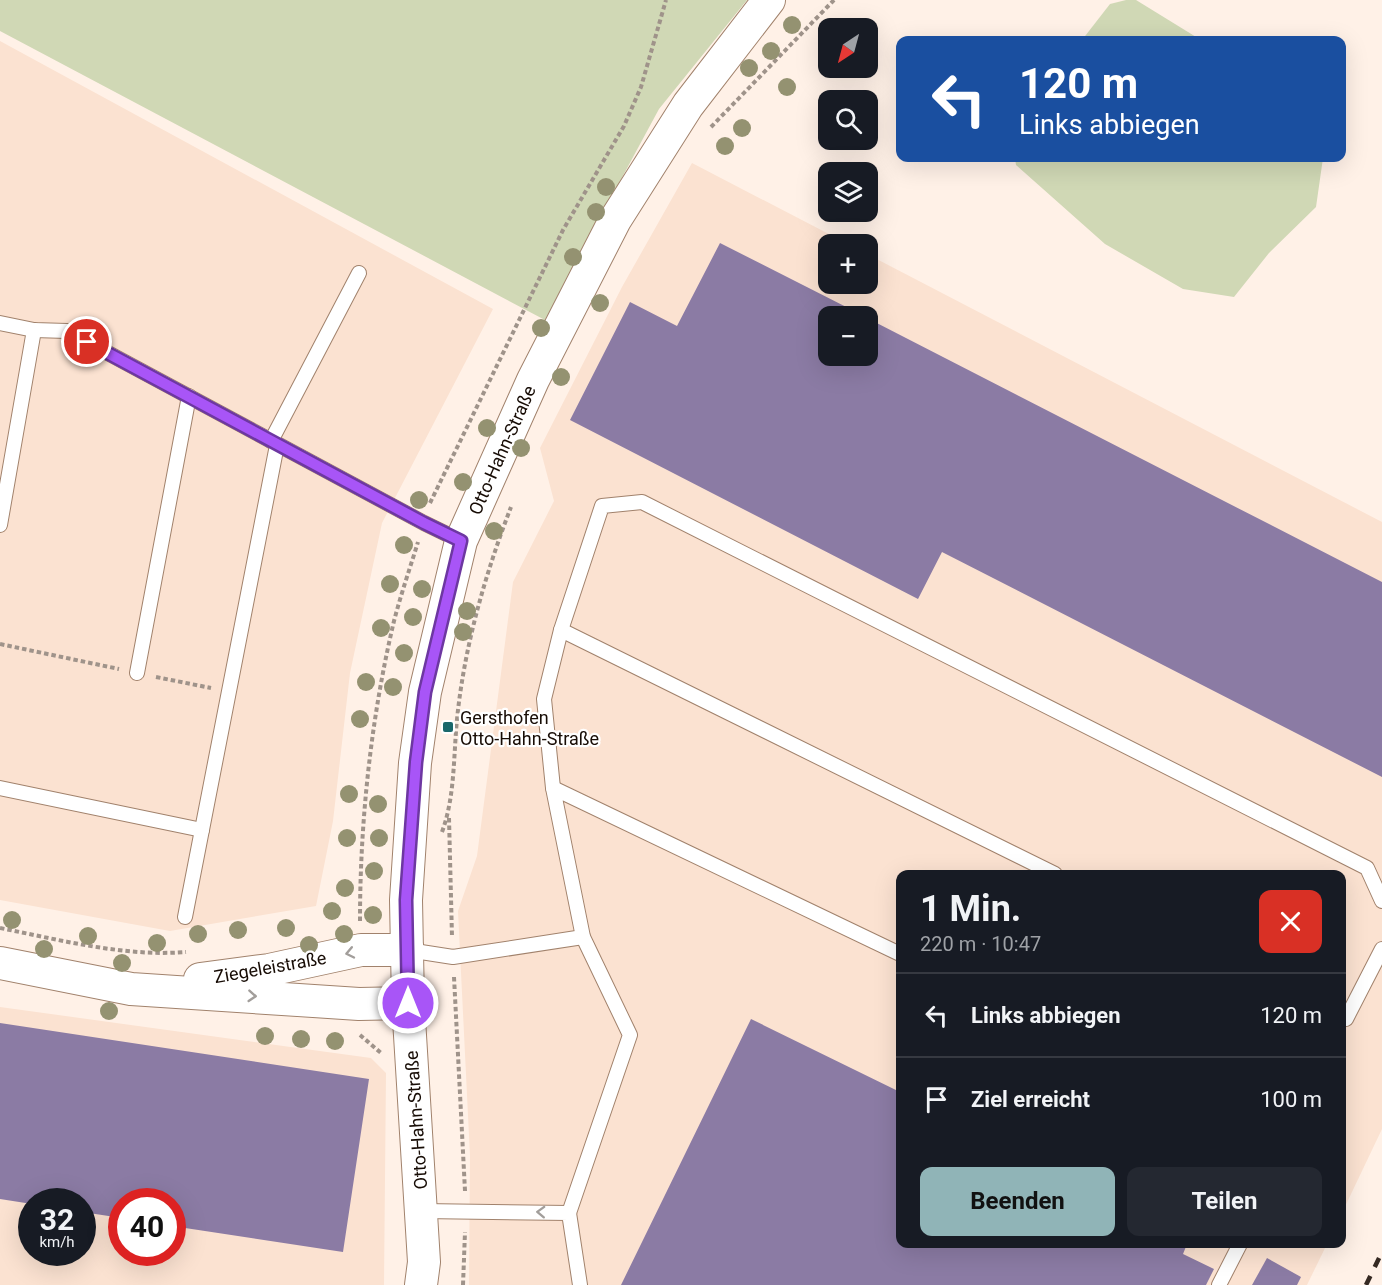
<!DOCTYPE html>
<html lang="de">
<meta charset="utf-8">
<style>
body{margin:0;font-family:Roboto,sans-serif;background:#242831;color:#f1f3f6;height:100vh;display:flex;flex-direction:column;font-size:22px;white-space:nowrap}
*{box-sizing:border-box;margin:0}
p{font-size:20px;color:#9ea1a6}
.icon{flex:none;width:33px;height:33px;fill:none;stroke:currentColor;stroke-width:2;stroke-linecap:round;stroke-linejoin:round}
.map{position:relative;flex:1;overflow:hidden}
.sheet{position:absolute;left:896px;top:870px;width:450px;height:378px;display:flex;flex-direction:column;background:#171b24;border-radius:12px;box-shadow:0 6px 24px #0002}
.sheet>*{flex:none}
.banner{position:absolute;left:896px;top:36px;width:450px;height:126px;border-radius:12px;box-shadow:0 6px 24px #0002;background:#1a4fa0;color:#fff;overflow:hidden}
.needle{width:39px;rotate:216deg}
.controls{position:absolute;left:818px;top:18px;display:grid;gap:12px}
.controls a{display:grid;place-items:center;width:60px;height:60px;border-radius:12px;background:#171b24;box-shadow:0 6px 24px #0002;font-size:30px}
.speed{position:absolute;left:18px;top:1188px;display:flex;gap:12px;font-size:30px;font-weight:700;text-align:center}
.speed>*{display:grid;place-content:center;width:78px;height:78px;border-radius:50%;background:#171b24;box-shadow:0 6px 24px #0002;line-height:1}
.speed small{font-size:15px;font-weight:400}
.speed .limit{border:9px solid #d22;background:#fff;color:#111}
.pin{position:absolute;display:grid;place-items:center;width:51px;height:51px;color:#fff;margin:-26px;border:3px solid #fff;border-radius:50%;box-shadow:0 2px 6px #0007}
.me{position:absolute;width:66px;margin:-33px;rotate:0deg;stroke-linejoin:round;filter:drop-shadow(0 0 4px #0008)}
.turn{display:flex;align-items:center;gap:21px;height:126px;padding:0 24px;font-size:27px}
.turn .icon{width:78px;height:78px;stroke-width:2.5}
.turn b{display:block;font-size:42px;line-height:51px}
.round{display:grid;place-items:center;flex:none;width:63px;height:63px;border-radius:12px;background:#242831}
.headline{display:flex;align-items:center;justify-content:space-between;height:102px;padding:0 24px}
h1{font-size:36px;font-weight:700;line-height:45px}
.button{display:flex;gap:12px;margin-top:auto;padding:12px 24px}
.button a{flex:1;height:69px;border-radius:12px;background:#90b4b7;color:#111;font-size:24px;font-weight:700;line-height:69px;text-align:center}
.button a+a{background:#242831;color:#f1f3f6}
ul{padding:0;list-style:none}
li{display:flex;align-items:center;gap:18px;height:84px;padding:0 24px;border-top:2px solid #363941}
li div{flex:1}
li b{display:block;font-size:22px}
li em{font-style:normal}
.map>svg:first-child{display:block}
.built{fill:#fbe2d1;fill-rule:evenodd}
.green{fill:#d0d8b5}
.building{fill:#8b7ba4}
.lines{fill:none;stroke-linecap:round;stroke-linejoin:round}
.service-casing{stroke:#a1826c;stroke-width:16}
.tertiary-casing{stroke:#a1826c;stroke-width:34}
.path{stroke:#9f938a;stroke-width:4;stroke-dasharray:4.5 3;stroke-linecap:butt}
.service{stroke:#fff;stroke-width:14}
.tertiary{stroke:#fff;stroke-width:32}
.rail{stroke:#352922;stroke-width:4.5;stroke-dasharray:10 10;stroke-linecap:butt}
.tree{fill:#949271}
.oneway{stroke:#a29e9b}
.route-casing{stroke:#6d37a1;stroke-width:15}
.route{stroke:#a855f7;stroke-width:10}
.poi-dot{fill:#1a686b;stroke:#fff;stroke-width:2}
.labels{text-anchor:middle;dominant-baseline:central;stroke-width:4.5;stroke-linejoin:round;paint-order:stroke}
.street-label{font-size:18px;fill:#170c05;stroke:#fff}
.poi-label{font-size:18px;fill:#170c05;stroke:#fff;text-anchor:start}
</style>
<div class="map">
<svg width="1382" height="1285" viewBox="0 0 1382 1285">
<rect width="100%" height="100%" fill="#fff1e7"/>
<!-- built -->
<g class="built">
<path d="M0,41L493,309L382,523L350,673L333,821L316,906L170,931L0,900Z"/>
<path d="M692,163L848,244H828V284H867V254L1382,522V1129L1341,1215V874H900V1244H1327L1307,1285H469L470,1156L458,911L477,856L513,582L554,501L540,448L622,287ZM828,316H867V356H828Z"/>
<path d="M0,1007L371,1058L386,1073L384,1285H0ZM32,1202H82V1252H32ZM122,1202H172V1252H122Z"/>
</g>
<!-- green -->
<g class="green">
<path d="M0,0H747L659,109L545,320L0,31Z"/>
<path d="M1126,0H1136L1201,40H1082L1110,4Z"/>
<path d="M1015,158H1323L1316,207L1269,253L1234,297L1183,289L1105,244L1016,165Z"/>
</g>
<!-- building -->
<g class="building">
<path d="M720,243L864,316H828V356H867V318L1382,582V777L942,552L918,599L570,420L630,302L677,326Z"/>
<path d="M751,1019L900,1092V1244H1187L1183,1254L1214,1269L1206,1285H621Z"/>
<path d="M0,1023L369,1079L343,1252L172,1226V1202H122V1218L82,1212V1202H32V1204L0,1199Z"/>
<path d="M1267,1258L1301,1277L1297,1285H1252Z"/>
</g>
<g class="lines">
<!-- service casing -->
<g class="service-casing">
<g id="service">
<path d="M0,323L34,330L67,331L424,523L461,541"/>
<path d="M271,441L359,273"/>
<path d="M0,525L34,330"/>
<path d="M561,630L602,506L642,502L1367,868L1382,901"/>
<path d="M137,673L189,396"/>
<path d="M0,788L202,830"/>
<path d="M553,788L544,699L561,630L1055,874"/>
<path d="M185,917L277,445"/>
<path d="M408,950L453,957L583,937"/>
<path d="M1346,1019L1382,949"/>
<path d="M422,1211L569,1213L580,1285"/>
<path d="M569,1213L630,1035L583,937L553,788L900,954"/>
<path d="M1219,1285L1240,1244"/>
</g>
</g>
<!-- tertiary casing -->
<g class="tertiary-casing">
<g id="tertiary">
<path d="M0,963L131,989L359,1004L408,1003"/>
<path d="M200,979L269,970L361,950H408"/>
<path d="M421,1285L424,1262L408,1003L406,900L415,763L425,692L461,541L533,380L615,220L688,105L769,0"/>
</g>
</g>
<!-- path -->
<g class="path">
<path d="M711,127L834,0"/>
<path d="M430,503L563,230L624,126L641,87L666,0"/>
<path d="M0,644L119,669"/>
<path d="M156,677L211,688"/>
<path d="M449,818L452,937"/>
<path d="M442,832C456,794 453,751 458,710C466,641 486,572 511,507"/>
<path d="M360,921C360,821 371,718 394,621C401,594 410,568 418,542"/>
<path d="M0,928C61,940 124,957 186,952"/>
<path d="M454,977L465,1191"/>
<path d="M360,1035L381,1053"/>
<path d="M463,1285L465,1232"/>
</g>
<!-- service -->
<use href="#service" class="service"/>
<!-- tertiary -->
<use href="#tertiary" class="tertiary"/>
<!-- rail -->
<path class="rail" d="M1366,1285L1382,1252"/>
</g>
<!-- trees -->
<g class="tree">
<circle cx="792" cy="25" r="9"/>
<circle cx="771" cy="51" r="9"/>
<circle cx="749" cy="68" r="9"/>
<circle cx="787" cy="87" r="9"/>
<circle cx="742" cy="128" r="9"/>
<circle cx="725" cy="146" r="9"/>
<circle cx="606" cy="187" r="9"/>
<circle cx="596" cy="212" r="9"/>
<circle cx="573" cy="257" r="9"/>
<circle cx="600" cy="303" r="9"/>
<circle cx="541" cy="328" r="9"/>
<circle cx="561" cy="377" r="9"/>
<circle cx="487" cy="428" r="9"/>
<circle cx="521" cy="448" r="9"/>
<circle cx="463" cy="482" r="9"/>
<circle cx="419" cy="500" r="9"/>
<circle cx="494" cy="531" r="9"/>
<circle cx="404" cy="545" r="9"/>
<circle cx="390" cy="584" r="9"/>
<circle cx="422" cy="589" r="9"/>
<circle cx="467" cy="611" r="9"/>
<circle cx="413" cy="617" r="9"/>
<circle cx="381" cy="628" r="9"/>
<circle cx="463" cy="632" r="9"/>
<circle cx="404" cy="653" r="9"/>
<circle cx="366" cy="682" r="9"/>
<circle cx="393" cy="687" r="9"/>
<circle cx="360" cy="719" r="9"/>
<circle cx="349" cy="794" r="9"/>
<circle cx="378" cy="804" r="9"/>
<circle cx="347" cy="838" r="9"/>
<circle cx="379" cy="838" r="9"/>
<circle cx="374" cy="871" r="9"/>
<circle cx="345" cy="888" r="9"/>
<circle cx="332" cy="911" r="9"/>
<circle cx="373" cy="915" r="9"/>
<circle cx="12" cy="920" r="9"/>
<circle cx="286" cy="928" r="9"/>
<circle cx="238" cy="930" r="9"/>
<circle cx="198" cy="934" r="9"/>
<circle cx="344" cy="934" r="9"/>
<circle cx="88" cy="936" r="9"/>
<circle cx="157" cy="943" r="9"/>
<circle cx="309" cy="945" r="9"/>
<circle cx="44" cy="949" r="9"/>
<circle cx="122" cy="963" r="9"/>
<circle cx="109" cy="1011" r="9"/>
<circle cx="265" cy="1036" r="9"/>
<circle cx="301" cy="1039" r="9"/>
<circle cx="335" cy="1041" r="9"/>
</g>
<!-- one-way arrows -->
<defs><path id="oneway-chevron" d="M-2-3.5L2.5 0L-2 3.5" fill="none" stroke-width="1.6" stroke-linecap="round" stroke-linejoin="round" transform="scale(1.5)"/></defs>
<g class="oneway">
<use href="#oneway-chevron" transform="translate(350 953) rotate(168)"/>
<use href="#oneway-chevron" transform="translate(252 996) rotate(4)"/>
<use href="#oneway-chevron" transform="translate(541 1212) rotate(-178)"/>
</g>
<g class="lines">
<!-- route casing -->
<g class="route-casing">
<path id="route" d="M87,342L424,523L461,541L425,692L416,762L406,900L408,1003"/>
</g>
<!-- route -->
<use href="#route" class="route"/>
</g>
<!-- markers -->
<rect class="poi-dot" x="442" y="721" width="12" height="12" rx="3"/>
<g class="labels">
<!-- street labels -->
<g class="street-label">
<text transform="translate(502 450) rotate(-66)">Otto-Hahn-Straße</text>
<text transform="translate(270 967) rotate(-10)">Ziegeleistraße</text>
<text transform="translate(416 1120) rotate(-94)">Otto-Hahn-Straße</text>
</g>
<!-- poi labels -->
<g class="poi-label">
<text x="460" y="717">Gersthofen<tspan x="460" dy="21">Otto-Hahn-Straße</tspan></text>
</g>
</g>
</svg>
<div class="controls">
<a><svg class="needle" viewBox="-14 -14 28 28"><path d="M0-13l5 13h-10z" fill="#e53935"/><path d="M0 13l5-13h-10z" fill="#9ea1a6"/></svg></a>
<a><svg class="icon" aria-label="search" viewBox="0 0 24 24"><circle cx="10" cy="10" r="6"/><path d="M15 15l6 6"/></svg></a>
<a><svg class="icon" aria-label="layers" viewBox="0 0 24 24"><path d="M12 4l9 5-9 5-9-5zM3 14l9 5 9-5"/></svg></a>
<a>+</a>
<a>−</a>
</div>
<div class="speed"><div>32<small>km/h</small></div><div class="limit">40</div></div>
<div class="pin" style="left:87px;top:342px;background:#d93025"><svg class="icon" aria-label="arrive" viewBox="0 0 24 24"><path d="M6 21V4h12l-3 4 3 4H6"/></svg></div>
<svg class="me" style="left:408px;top:1003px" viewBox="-20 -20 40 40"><circle r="17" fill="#a855f7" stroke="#fff" stroke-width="3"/><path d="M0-11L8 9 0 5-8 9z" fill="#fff"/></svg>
<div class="banner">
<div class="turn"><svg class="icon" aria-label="left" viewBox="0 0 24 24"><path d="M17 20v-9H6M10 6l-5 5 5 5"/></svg><div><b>120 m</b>Links abbiegen</div></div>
</div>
<section class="sheet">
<div class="headline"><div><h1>1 Min.</h1><p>220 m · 10:47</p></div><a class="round" style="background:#d93025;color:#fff"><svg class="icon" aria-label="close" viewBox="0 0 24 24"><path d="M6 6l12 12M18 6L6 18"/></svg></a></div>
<ul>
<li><svg class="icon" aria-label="left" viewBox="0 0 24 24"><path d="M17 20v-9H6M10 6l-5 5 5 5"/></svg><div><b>Links abbiegen</b></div><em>120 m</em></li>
<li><svg class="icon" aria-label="arrive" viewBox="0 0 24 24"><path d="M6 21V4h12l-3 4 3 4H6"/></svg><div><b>Ziel erreicht</b></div><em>100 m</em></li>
</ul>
<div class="button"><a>Beenden</a><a>Teilen</a></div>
</section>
</div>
